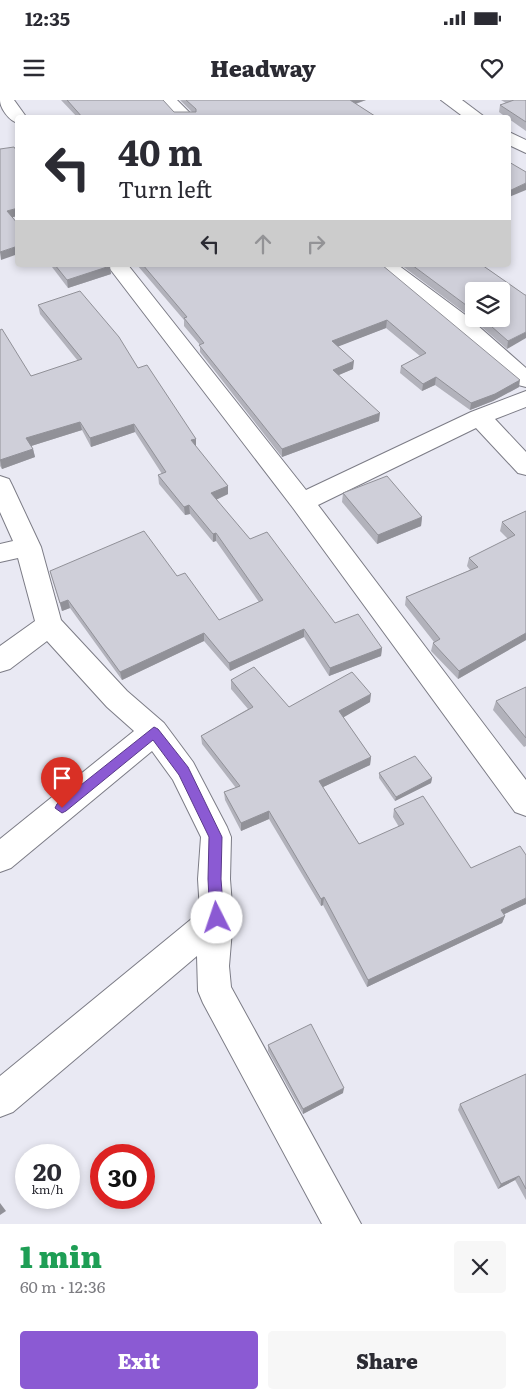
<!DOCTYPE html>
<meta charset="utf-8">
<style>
body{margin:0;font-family:Literata,serif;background:#f7f7f7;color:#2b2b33;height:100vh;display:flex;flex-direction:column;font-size:19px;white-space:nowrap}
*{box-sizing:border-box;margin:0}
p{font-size:16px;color:#7c7c81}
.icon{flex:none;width:28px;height:28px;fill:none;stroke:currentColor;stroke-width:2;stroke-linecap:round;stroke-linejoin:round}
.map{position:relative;height:1124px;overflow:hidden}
.panel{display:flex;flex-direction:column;background:#fff;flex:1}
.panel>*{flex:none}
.top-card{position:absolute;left:15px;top:15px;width:496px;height:152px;border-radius:5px;box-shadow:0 2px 8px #0003;background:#fff;color:#2b2b33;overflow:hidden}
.buttons{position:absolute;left:465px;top:182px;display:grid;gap:10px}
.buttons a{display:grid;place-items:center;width:45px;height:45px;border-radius:5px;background:#fff;box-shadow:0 2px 8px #0003;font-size:25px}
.speed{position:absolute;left:15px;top:1044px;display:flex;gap:10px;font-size:25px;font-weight:700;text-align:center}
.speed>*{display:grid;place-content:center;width:65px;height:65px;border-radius:50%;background:#fff;box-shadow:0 2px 8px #0003;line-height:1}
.speed small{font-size:12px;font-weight:400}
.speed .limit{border:8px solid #d22;background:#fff;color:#111}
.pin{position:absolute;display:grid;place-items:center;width:42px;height:42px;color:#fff;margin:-51px -21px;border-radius:50% 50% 50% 0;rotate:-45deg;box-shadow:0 0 5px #0007}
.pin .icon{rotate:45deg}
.me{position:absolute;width:55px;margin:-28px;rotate:356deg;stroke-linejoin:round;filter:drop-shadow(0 0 4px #0008)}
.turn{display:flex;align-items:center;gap:18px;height:105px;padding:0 20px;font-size:22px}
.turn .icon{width:65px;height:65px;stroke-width:2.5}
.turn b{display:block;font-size:35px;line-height:42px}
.lanes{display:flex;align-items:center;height:48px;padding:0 20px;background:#0003;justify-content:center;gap:25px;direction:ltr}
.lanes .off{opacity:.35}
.round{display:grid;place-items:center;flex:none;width:52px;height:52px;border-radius:5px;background:#f7f7f7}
.headline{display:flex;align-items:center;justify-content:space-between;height:85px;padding:0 20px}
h1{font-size:30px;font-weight:800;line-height:38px;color:#1e9e55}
.primary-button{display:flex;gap:10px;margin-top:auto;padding:10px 20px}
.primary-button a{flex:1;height:58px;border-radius:5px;background:#8b5ad3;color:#fff;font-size:20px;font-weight:800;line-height:58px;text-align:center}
.primary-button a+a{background:#f7f7f7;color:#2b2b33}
.status{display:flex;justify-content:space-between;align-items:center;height:35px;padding:0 25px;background:#fff;direction:ltr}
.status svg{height:14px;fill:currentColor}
header{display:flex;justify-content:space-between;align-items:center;height:65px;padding:0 20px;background:#fff;font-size:22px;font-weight:800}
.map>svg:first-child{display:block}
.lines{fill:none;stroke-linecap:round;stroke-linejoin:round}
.minor-casing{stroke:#7c7c86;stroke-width:2}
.highway-casing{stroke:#7c7c86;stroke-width:2}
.minor{fill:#fff;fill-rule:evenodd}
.highway{fill:#fff;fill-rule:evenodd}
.wall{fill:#b2b2bb;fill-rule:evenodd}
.shaded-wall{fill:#919198}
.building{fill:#cfcfd9;stroke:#919198}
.route{fill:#8b5ad3;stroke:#5a3a89}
</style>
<div class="status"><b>12:35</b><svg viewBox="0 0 49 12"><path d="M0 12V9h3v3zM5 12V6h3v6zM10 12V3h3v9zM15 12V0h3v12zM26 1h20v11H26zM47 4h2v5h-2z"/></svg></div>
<header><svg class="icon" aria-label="menu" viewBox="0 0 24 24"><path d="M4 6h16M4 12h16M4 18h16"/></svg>Headway<svg class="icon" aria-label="heart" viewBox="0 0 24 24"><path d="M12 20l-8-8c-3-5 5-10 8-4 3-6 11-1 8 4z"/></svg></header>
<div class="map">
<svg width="526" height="1124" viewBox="0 0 526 1124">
<rect width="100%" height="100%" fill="#e9e9f3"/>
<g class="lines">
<!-- minor casing -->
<g class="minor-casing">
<g id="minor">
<path d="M0,0H14L27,18H18V23C9,21 0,8 0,0Z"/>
<path d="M158,0H177L195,18H176Z"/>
<path d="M107,165H128L306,390L471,312L526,291V307L495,319L526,352V375L518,373L476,328L318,405L526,680V716L515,712L293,408Z"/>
<path d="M375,165H398L468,217L526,268V287L518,285L452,227Z"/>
<path d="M0,376L9,379L12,385L41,447L61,520L127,591L164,623L193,662L227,727L231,737L230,779L233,818L229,866L231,887L361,1124H322L203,903L198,891L197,856L13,1012L0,1017V976L200,812L198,779L201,737L173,680L152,651L11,768L0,772V739L134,631L107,607L47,541L10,569L0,572V546L35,521L18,458L0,462V444L13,441L0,412Z"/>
</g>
</g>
<!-- highway casing -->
<g class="highway-casing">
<g id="highway">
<path d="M441,0H462L486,18H465Z"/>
<path d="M509,32L526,40V53L509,45Z"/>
</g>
</g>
<!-- minor -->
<use href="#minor" class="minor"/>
<!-- highway -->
<use href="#highway" class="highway"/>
</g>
<!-- wall -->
<g class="wall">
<path d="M61,0H163L174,12H192L180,0H366L356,4L378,18H78Z"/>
<path d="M501,0H526V31L509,19V18H507L499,12L500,5L506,3Z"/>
<path d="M52,165H109L111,174L68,188L52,167Z"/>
<path d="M130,165H382L519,287L493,301L470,310L435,285L422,291L400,273L401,266L420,256L386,228L338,246L353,269L338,275L379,321L282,357L200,252V245L184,226V220L137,165L132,167Z"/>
<path d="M401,165H482L525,195L507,249L469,216ZM474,191L501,219H474Z"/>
<path d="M38,205L138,268L196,339V347L228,386V394L216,400L250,439L335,523L382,548L381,556L329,576L304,537L230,571L204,541L122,580L70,508L62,511L50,471L177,476L219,520L259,502L216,441L213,442L190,414L185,415L159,384L158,375L162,374L135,332L91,347L82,330L31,346L33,349L35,357L2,369L0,366V230L31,276L78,261L40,214Z"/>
<path d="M343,393L422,417L421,426L377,444L342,402Z"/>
<path d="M526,411V540L458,579L431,551L433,543L434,542L405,505L406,497L470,470L467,466L469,458L508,439L500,431L502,422Z"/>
<path d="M231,580L289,607L370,602L343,617L371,657L370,665L323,687L359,744L399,727L393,717L394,709L471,768L526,804L504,814L505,816L502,823L367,887L323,805L321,806L269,719L241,731L225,700L224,692L236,688L202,644L201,636L248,609L231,589Z"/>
<path d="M526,587V646L524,647L493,610L496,601Z"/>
<path d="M379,673L432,678L431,683L395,701L379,678Z"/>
<path d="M268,945L343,993L303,1014L268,951Z"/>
<path d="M526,974V1100L515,1080L498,1089L458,1010L460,1004Z"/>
</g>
<!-- shaded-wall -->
<g class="shaded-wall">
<path d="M348,0H366L348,6Z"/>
<path d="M526,83V90L509,97V91Z"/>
<path d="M18,108V116L9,118L7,111Z"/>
<path d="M18,146V154L1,160L0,152Z"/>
<path d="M110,166L111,174L68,188L67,180Z"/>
<path d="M387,220L386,228L332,249V241Z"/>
<path d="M526,232V238L507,249L508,241Z"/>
<path d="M354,261L353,269L332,278L333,270Z"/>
<path d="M436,277L435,285L422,291L423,284Z"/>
<path d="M520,280L519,287L493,301L470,310L471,303Z"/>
<path d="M380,313L379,321L282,357V349Z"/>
<path d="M80,322L82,330L28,347L26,338Z"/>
<path d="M134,324L135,332L91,347L90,338Z"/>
<path d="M196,339V347L191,340Z"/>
<path d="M33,349L35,357L2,369L0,360Z"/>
<path d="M228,386V394L211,402V393Z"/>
<path d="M189,405L190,414L185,415L184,407Z"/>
<path d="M422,417L421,426L377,444L378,435Z"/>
<path d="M216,433V441L213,442V434Z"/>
<path d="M68,500L70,508L62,511L60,503Z"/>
<path d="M304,529V537L230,571L229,563Z"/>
<path d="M204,533V541L122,580L120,572Z"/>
<path d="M526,533V540L458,579L459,571Z"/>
<path d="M382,548L381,556L329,576L330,568Z"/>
<path d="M371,594L370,602L339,620V611Z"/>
<path d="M371,657L370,665L319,689V681Z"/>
<path d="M432,678L431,683L395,701L396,697Z"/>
<path d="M269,711V719L241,731V723Z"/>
<path d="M324,797L323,805L321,806V799Z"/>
<path d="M526,798V804L498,817L501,810Z"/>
<path d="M505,816L502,823L367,887L368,880Z"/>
<path d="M344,988L343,993L303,1014V1009Z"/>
<path d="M519,1076L515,1080L498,1089L501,1084Z"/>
<path d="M0,1103L6,1111L0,1115Z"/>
</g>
<!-- building -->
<g class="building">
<path d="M67,0H163L174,12H196V9L186,0H350L378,18H83Z"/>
<path d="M514,0H526V22L500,5Z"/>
<path d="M14,47L18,53V108L7,111L18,124V146L0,152V49Z"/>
<path d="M509,62L526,72V83L509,91Z"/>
<path d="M55,165H109L110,166L67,180Z"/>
<path d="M143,165H382L520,280L495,294L471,303L436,277L423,284L401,266L426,253L387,220L332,241L354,261L333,270L380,313L282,349L199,245L204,243L184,218L187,217Z"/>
<path d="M412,165H482L525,195H526V232L508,241L483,219H501V191H474V211Z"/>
<path d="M80,191L119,237L138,268L147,265L196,339L191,340L228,386L211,393L250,439L267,432L335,523L358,514L382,548L330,568L304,529L229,563L204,533L120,572L68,500L60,503L50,471L144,431L177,476L185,473L219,520L263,500L216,433L213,434L189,405L184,407L158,375L166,372L134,324L90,338L80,322L26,338L33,349L0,360V230L2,229L31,276L82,259L38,205Z"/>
<path d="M387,376L422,417L378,435L343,393Z"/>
<path d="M526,411V533L459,571L433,543L440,539L406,497L478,467L469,458L515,435L502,422Z"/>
<path d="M254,567L289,607L352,572L371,594L339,611L371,657L319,681L359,744L404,724L394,709L423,696L471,768L520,746L526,755V798L501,810L505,816L368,880L324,797L321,799L269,711L241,723L224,692L240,686L201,636L253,607L231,580Z"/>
<path d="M526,587V638L496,601Z"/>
<path d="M415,656L432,678L396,697L379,673Z"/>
<path d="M311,924L344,988L303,1009L268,945Z"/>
<path d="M526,974V1089L519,1076L501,1084L460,1004Z"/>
</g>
<!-- route -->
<path class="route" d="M154,627L158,629L188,667L222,737L221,779L224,818L222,822L217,824L212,822L210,818L208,779L209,737L179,675L153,640L66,711L62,713L55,708L57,704Z"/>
</svg>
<div class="buttons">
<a><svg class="icon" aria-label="layers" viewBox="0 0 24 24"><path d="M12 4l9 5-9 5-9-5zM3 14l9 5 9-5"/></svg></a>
</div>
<div class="speed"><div>20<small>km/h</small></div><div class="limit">30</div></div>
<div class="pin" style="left:62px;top:708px;background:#d93025"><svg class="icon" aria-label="arrive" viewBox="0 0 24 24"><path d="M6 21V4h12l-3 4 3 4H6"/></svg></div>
<svg class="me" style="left:217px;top:818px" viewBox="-20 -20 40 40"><circle r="19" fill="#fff"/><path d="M0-13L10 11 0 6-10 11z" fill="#8b5ad3"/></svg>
<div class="top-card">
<div class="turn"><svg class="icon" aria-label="left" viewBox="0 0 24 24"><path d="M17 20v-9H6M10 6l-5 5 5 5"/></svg><div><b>40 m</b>Turn left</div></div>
<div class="lanes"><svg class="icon" aria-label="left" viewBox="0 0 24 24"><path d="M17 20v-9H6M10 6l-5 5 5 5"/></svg><svg class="icon off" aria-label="ahead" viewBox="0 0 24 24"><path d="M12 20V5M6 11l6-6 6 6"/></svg><svg class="icon off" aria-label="right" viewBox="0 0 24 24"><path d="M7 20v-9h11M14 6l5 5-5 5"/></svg></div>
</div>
</div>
<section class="panel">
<div class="headline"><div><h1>1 min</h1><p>60 m · 12:36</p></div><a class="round"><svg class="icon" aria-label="close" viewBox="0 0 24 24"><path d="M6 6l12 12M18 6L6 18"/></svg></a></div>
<div class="primary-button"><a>Exit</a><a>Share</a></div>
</section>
